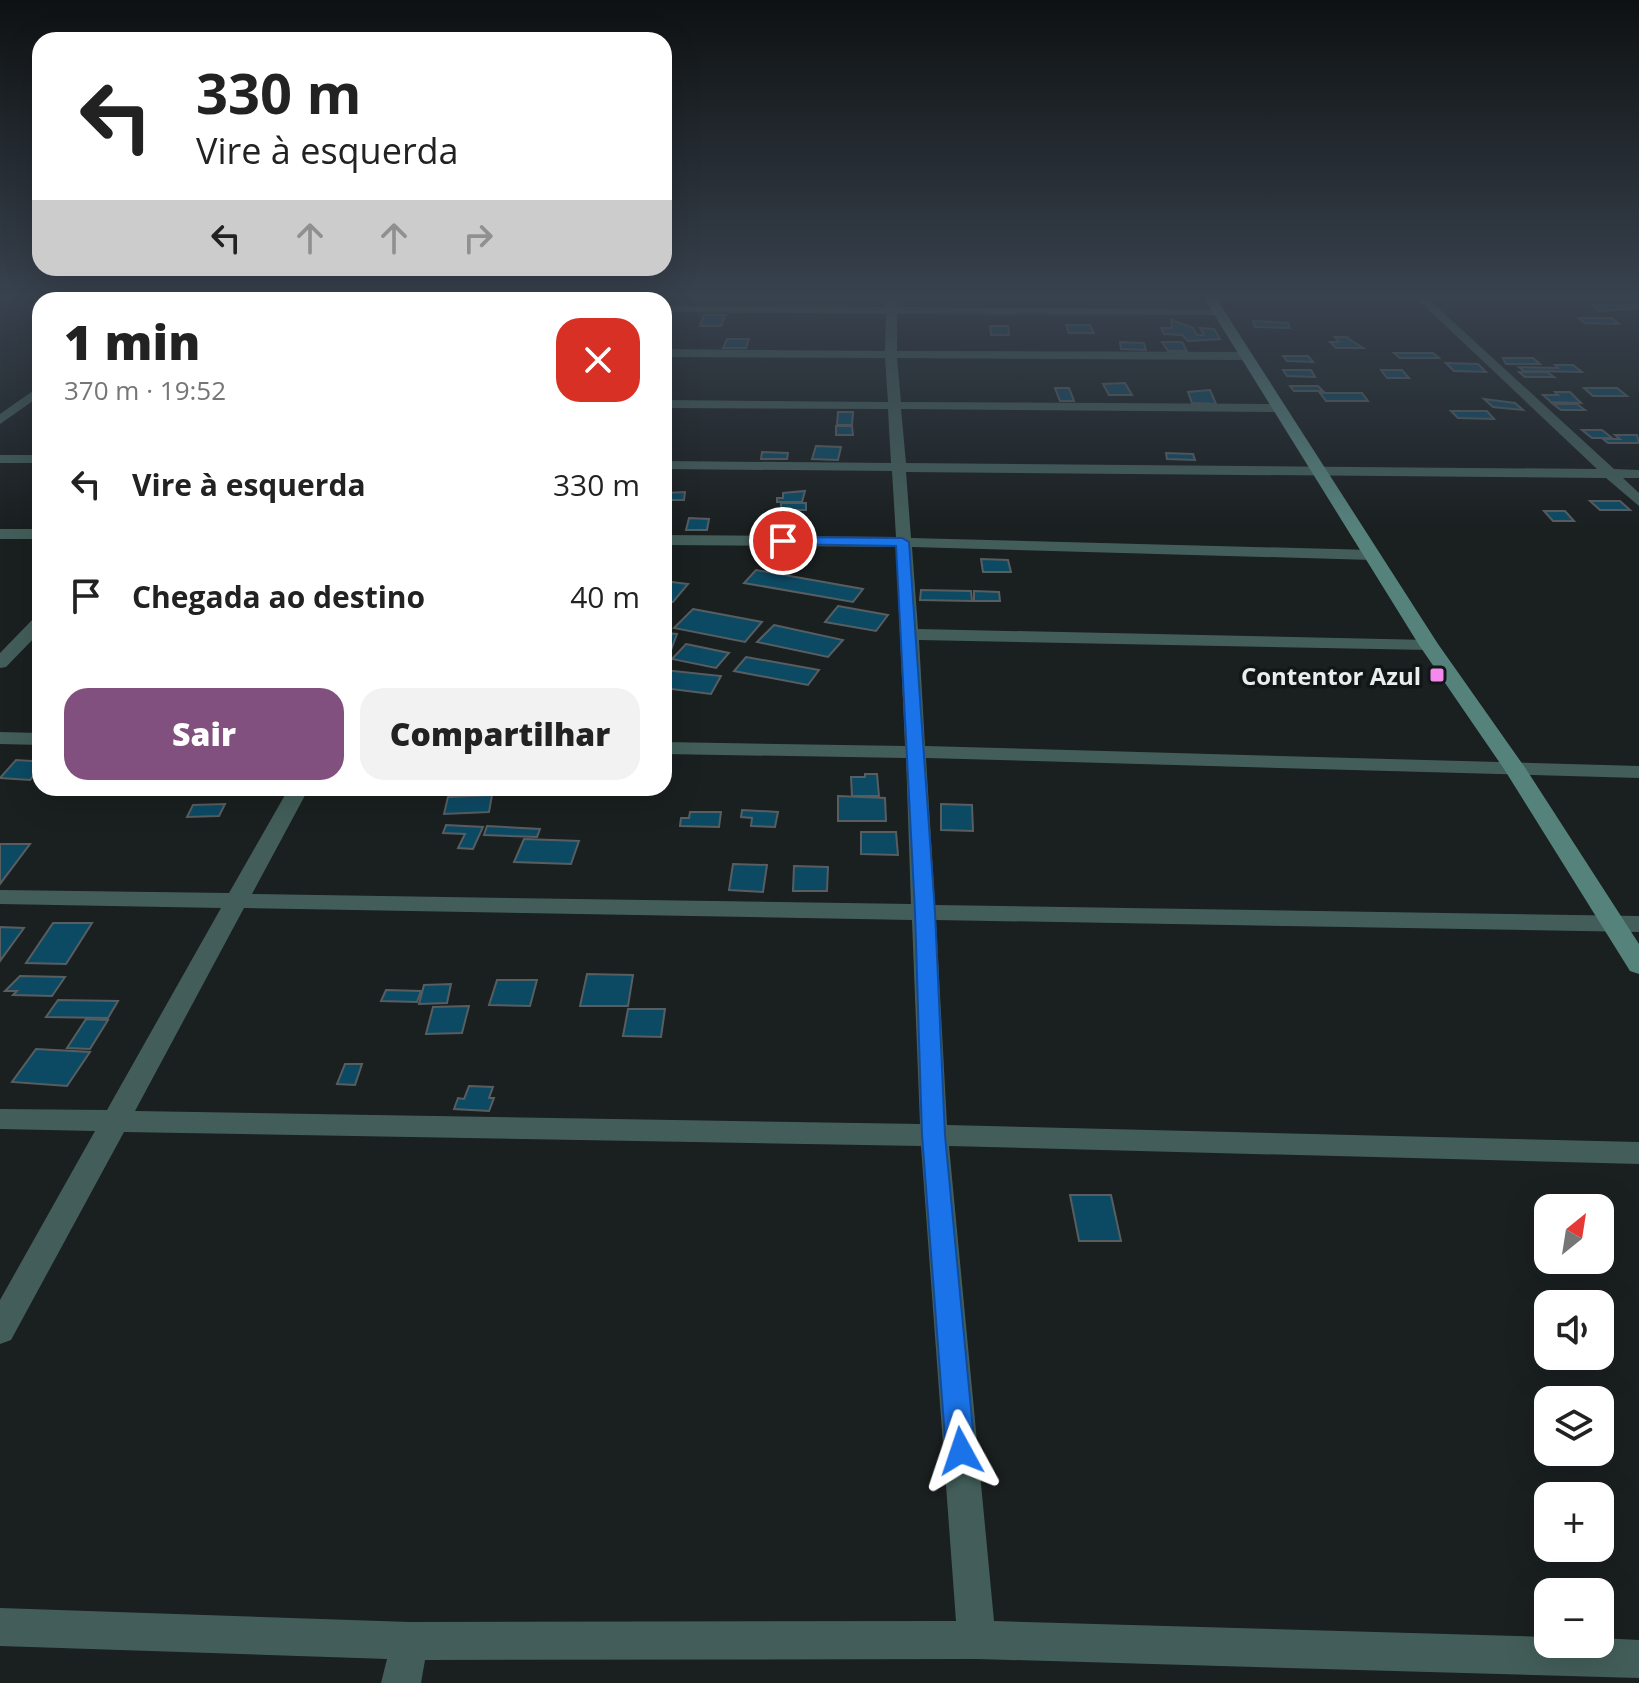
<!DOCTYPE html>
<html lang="pt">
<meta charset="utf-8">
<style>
body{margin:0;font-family:"Open Sans",sans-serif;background:#f2f2f2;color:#222;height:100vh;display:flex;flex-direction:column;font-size:30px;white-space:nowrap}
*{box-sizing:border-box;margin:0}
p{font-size:26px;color:#767676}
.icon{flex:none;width:44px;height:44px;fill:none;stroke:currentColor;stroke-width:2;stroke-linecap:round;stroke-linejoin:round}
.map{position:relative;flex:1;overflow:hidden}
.panel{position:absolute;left:32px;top:292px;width:640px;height:504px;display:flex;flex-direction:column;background:#fff;border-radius:24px;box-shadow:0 8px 32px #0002}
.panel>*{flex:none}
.guide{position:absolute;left:32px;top:32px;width:640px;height:244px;border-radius:24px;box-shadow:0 8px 32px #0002;background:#fff;color:#222;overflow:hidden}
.needle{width:52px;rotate:30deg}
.controls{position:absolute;left:1534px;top:1194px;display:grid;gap:16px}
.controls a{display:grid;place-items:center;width:80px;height:80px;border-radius:16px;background:#fff;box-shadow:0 8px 32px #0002;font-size:40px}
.pin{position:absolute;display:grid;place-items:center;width:68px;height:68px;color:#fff;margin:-34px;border:4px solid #fff;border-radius:50%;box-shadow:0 2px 8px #0007}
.me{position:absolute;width:88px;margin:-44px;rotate:355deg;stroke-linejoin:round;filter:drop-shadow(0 0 6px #0008)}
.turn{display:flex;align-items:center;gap:28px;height:168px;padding:0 32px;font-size:36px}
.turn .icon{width:104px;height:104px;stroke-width:2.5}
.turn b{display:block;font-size:56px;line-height:68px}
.lanes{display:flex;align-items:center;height:76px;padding:0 32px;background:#0003;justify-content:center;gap:40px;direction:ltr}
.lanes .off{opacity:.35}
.round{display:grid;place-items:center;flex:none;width:84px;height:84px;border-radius:24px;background:#f2f2f2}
.overview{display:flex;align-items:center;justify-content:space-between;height:136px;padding:0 32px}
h1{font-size:48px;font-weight:800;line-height:60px}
.primary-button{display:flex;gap:16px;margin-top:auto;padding:16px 32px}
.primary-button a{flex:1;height:92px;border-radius:24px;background:#81507e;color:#fff;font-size:32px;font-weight:800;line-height:92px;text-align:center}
.primary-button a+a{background:#f2f2f2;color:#222}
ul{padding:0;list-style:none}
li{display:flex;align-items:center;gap:24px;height:112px;padding:0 32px}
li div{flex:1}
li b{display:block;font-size:30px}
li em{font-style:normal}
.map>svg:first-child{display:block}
.building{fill:#0c4a64;stroke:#585d60;stroke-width:2}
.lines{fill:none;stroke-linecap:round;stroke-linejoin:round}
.street{fill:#435e5a;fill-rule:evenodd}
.secondary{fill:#56827c;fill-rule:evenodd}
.route{fill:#1a73e8;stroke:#114b97;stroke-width:2}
.poi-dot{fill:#f589ee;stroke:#111617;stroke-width:3}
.labels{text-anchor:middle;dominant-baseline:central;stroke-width:7;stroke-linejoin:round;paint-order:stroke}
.poi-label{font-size:24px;font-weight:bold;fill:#eaedee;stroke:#111617;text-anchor:end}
</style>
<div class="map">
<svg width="1639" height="1683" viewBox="0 0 1639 1683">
<rect width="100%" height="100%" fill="#1a1f20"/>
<!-- building -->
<g class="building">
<path d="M1105,295H1156L1158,298L1106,297Z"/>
<path d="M1592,305L1639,306V308L1600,311Z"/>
<path d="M704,315H725L721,326H700Z"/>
<path d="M1578,318H1612L1619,324L1585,323Z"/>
<path d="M1171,320L1193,328L1197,335H1204L1200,328L1214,329L1220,339L1188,341L1182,335L1164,334L1161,328H1172Z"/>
<path d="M1253,321L1288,323L1290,328L1255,327Z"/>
<path d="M1066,325H1090L1094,333H1069Z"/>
<path d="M990,326H1008L1009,335H991Z"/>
<path d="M1335,337H1346L1363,348H1336L1330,342H1339Z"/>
<path d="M727,339H749L746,348H723Z"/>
<path d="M1120,342L1144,343L1146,350L1121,349Z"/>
<path d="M1162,342H1182L1187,351H1168Z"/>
<path d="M1394,353H1433L1439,358H1400Z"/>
<path d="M1283,356H1308L1313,362L1287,361Z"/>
<path d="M1503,358H1533L1540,364H1506Z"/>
<path d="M1446,363L1478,364L1486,372L1454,371Z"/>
<path d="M1555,365H1573L1582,372L1524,371L1519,367L1558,368Z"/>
<path d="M1283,370H1311L1315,377L1287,376Z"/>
<path d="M1381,370H1402L1409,378H1387Z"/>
<path d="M1519,372H1547L1554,377H1525Z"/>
<path d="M1125,383L1132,395H1109L1103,384Z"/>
<path d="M1290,386H1318L1323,391H1294Z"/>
<path d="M1055,388H1069L1074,401H1060Z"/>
<path d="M1584,388H1617L1627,396H1593Z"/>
<path d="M1210,390L1216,404L1192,403L1188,392Z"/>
<path d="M1555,392H1570L1581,403L1551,402L1543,395H1558Z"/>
<path d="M1320,393H1362L1368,401H1326Z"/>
<path d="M1484,399L1515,403L1523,410L1493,407Z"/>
<path d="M1553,404H1577L1585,410H1561Z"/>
<path d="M1451,411H1487L1494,419L1458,418Z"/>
<path d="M838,412H853L852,425H837Z"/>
<path d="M836,426H852L853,435H836Z"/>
<path d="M1582,430H1602L1612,438H1592Z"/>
<path d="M1615,435H1637L1639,443H1608L1603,439H1620Z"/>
<path d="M816,446L841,447L838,460L812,459Z"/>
<path d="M762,452L788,453L787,459H761Z"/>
<path d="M1166,453L1193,454L1195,460L1167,459Z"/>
<path d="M805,491L802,502H777V498H783V493Z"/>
<path d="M685,492L684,500H664V493Z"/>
<path d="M1590,501H1620L1630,510H1600Z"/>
<rect x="781" y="503" width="25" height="7"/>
<path d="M1544,511H1565L1574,521H1553Z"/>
<path d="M689,518L709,519L707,530H686Z"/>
<path d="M981,559L1008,560L1011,572H983Z"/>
<path d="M756,570L863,589L853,602L744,583Z"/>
<path d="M664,581L688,584L673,602L664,601Z"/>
<path d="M921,590L971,591L972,601L920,600Z"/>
<path d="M974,591L999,592L1000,601H974Z"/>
<path d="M838,606L888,615L876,631L825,622Z"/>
<path d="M693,609L762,622L745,642L674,628Z"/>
<path d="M774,625L843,640L828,657L757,642Z"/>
<path d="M664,633L677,634L667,661H664Z"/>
<path d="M686,644L729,653L716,668L672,659Z"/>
<path d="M746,657L819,670L808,685L734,671Z"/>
<path d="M664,670L721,676L711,694L664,688Z"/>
<path d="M39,754L40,769L30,780L0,778L16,760L32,761Z"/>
<path d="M865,774H877L879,796H852L851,777H865Z"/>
<path d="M143,788H185L181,794L140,793Z"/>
<path d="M492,795L489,812L444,814L448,797Z"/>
<path d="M838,796L885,798L886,821H838Z"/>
<path d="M225,804L219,816L187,817L193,805Z"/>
<path d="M941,804L972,805L973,831L941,830Z"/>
<path d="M742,810L778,812L775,827L751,826L752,818L741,817Z"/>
<path d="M690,812H721L719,827L680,826L681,818H689Z"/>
<path d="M446,825L483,827L473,849L458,848L465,834L443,833Z"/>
<path d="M487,826L540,829L537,837L484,835Z"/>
<path d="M861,832H896L898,855L861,854Z"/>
<path d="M524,839L579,841L571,864L514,862Z"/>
<path d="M0,844H30L0,884Z"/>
<path d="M733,864L767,865L763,892L729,890Z"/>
<path d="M794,866L828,867L827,891H793Z"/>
<path d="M53,923H92L66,964L26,963Z"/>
<path d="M0,927L24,928L0,961Z"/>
<path d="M587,974L633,975L628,1006H580Z"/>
<path d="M20,976L65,977L52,996L13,995L17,991H5Z"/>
<path d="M497,980H537L530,1006L489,1005Z"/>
<path d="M451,984L447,1003L419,1004L424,985Z"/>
<path d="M386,990L421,991L417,1002L381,1001Z"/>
<path d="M58,1000L118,1001L108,1018L46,1017Z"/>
<path d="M469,1006L462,1033L426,1034L433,1007Z"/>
<path d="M628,1009H665L661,1037L623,1036Z"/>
<path d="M86,1019L108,1020L90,1049L67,1048Z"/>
<path d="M36,1049L90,1052L67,1086L12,1082Z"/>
<path d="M345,1064H362L355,1085L337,1084Z"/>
<path d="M469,1086L493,1087L489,1098H494L489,1111L454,1109L458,1098L464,1099Z"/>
<path d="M1070,1195H1111L1121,1241H1079Z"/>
</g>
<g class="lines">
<!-- street -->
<g class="street">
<path d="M153,295H164L159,300H147Z"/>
<path d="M356,295H367L363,300H352Z"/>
<path d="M887,295H897V307L1219,309L1225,312L1219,315L897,314V351L1247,352L1253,356L1247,360L897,358L901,402L1279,404L1286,408L1279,412L901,409L906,463L1597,469L1413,295H1424L1614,469L1639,470V478H1623L1639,493V506L1606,478L906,472L911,538L1372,550L1380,555L1372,560L912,547L918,629L1429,640L1438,645L1429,650L919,640L925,746L1639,766V778L926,758L935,905L1639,916V932L936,920L947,1125L1639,1142V1164L949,1146L994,1621L1548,1637V1644H1600V1638L1639,1640V1678L977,1659L425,1660L421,1683H381L387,1659L0,1646V1608L410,1622L956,1621L921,1146L124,1132L11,1340L0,1344V1300L95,1131L0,1129V1109L107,1110L221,908L0,904V890L229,893L289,788H309L252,894L911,904L906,758L664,754V742L905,746L896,547L664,545V535L896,537L892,471L664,469V461L891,463L888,409L664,408V400L888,402L885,358L664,357V349L885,351L886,314L664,312V306L886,307ZM244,908L912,920L920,1124L135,1111Z"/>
<path d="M1622,295L1639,298V306Z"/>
<path d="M40,386V396L0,424V414Z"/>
<rect x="0" y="455" width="40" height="8"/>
<rect x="0" y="529" width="40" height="10"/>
<path d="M40,617V632L6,667L0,668V653L34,618Z"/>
<path d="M0,732L40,733V745L0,744Z"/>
</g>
<!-- secondary -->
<path class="secondary" d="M1202,295H1214L1438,644L1526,769L1639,944V974L1630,971L1504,769L1419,645Z"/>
</g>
<!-- sky -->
<linearGradient id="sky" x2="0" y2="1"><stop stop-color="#0e1112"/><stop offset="0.56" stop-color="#38424e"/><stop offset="1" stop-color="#38424e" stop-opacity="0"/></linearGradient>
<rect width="1639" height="530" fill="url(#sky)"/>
<!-- route -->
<path class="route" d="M783,537L902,538L909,542L935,912L945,1135L975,1451L971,1460L961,1464L951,1460L946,1451L922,1135L915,912L896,546L779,544V538Z"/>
<!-- markers -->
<rect class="poi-dot" x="1429" y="667" width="16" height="16" rx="4"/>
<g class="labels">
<!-- poi labels -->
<g class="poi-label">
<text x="1421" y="675">Contentor Azul</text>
</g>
</g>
</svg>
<div class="controls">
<a><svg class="needle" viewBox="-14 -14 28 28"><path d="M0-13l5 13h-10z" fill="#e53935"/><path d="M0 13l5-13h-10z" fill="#767676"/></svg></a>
<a><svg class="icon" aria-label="sound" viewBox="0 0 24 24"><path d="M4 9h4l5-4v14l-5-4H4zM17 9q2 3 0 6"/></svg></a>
<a><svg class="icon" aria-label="layers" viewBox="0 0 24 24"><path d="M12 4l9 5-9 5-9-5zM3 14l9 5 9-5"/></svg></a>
<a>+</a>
<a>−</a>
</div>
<div class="pin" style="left:783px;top:541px;background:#d93025"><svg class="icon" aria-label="arrive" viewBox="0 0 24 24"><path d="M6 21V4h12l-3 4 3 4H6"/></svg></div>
<svg class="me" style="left:961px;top:1451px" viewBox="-20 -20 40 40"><path d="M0-17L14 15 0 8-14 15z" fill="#1a73e8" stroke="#fff" stroke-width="4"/></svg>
<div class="guide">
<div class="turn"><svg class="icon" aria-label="left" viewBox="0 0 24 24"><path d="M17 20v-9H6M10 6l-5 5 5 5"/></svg><div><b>330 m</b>Vire à esquerda</div></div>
<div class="lanes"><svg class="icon" aria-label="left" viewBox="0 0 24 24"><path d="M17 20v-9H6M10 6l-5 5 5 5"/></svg><svg class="icon off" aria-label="ahead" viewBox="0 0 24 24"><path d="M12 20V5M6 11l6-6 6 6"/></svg><svg class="icon off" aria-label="ahead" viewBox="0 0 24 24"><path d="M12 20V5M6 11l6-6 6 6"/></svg><svg class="icon off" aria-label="right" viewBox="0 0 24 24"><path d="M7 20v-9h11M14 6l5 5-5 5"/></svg></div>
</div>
<section class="panel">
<div class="overview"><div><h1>1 min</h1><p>370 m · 19:52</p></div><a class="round" style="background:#d93025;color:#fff"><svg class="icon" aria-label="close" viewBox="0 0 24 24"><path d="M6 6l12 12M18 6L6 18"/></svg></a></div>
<ul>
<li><svg class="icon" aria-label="left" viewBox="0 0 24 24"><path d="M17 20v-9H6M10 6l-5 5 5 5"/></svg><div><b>Vire à esquerda</b></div><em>330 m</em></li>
<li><svg class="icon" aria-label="arrive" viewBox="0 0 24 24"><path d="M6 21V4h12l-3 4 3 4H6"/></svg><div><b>Chegada ao destino</b></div><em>40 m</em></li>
</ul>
<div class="primary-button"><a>Sair</a><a>Compartilhar</a></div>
</section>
</div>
